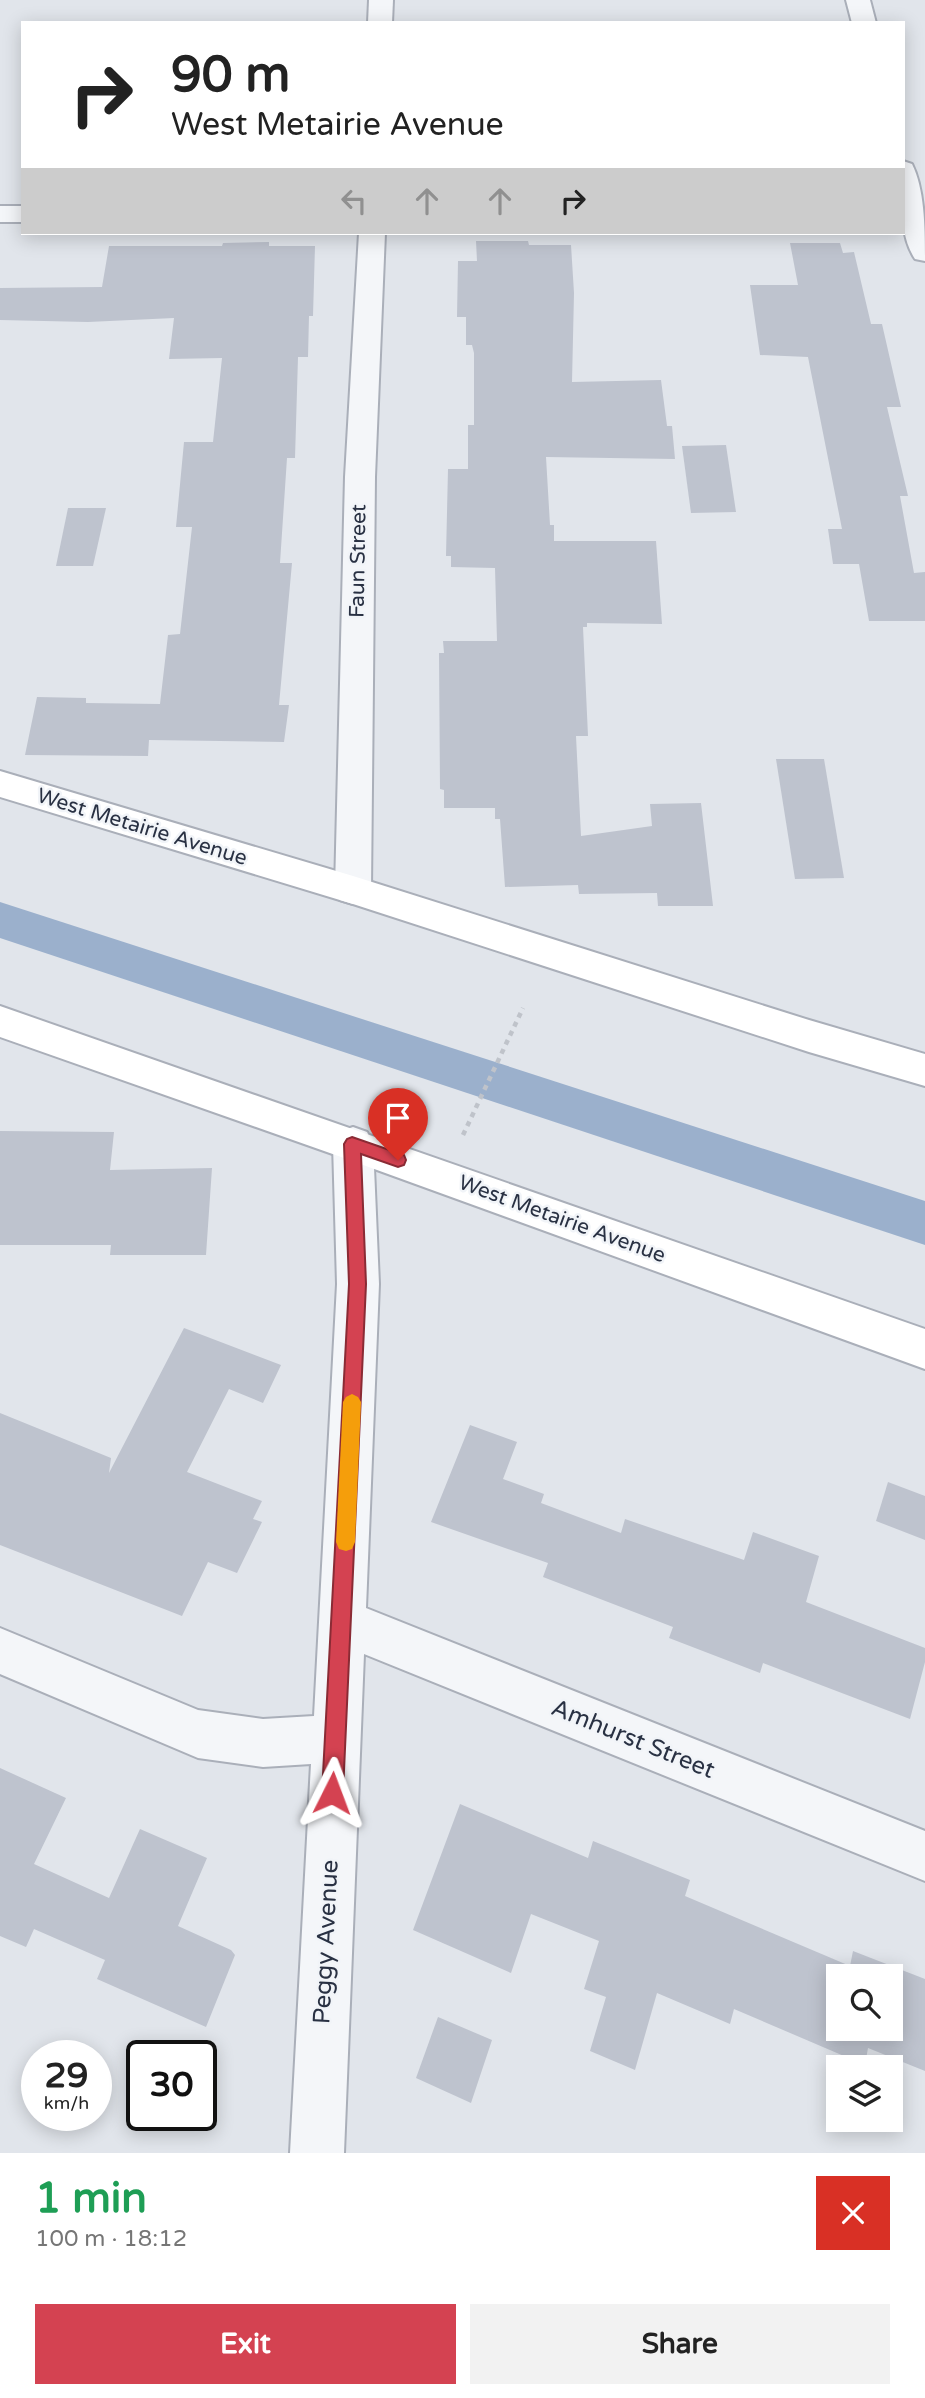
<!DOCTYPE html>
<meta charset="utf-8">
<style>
body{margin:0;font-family:"Varela Round",sans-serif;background:#f2f2f2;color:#222;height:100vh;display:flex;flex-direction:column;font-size:26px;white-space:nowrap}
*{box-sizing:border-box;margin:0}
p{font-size:23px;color:#767676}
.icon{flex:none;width:38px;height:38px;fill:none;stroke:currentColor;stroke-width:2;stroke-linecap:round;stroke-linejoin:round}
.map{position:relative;height:2153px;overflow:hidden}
.drawer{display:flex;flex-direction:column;background:#fff;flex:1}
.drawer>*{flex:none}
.guide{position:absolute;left:21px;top:21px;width:884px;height:214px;border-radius:0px;box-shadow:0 4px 18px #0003;background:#fff;color:#222;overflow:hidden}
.buttons{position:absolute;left:826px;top:1964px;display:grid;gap:14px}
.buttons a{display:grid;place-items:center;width:77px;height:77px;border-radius:0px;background:#fff;box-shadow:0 4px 18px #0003;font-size:35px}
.speed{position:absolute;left:21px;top:2040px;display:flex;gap:14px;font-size:35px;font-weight:700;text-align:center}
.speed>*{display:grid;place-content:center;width:91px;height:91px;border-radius:50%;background:#fff;box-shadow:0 4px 18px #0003;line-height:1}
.speed small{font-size:18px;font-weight:400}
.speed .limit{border:4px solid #111;border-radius:10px;background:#fff;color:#111}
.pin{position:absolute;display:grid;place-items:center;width:60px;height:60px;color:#fff;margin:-72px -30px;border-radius:50% 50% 50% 0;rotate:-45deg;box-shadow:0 0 7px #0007}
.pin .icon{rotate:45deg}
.me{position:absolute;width:77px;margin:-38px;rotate:3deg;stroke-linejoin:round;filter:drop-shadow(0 0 5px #0008)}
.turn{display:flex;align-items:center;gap:24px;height:147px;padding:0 35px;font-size:32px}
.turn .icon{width:91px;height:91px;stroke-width:2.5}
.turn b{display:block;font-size:49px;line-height:60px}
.lanes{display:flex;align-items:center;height:66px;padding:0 35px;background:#0003;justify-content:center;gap:35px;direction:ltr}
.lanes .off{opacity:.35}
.round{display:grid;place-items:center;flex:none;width:74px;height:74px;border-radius:0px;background:#f2f2f2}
.summary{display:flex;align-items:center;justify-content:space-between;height:119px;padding:0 35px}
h1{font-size:42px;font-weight:700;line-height:52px;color:#1e9e55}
.primary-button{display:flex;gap:14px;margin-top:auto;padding:14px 35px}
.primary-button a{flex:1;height:80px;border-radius:0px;background:#d44251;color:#fff;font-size:28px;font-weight:700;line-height:80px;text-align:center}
.primary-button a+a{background:#f2f2f2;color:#222}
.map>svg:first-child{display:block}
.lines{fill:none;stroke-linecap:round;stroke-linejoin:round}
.canal{fill:#9bb0cc;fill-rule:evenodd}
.building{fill:#bec3ce;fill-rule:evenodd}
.minor-casing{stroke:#aaafb9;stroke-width:4}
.secondary-casing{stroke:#aaafb9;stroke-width:4}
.path{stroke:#bfc3ca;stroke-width:4.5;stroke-dasharray:5 5;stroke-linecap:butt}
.minor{fill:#f4f6f9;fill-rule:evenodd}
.secondary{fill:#fff;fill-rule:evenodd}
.route{fill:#d44251;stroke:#8a2b35;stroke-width:2}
.slow{fill:#f59e0b}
.labels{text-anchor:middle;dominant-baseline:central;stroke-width:5;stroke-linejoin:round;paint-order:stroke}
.street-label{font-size:21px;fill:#293143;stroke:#f1f4f8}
.near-street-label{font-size:24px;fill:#293143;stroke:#f1f4f8}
</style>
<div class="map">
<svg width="925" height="2153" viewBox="0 0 925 2153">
<rect width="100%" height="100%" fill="#e1e5eb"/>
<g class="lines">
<!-- canal -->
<path class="canal" d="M0,902L925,1201V1245L0,938Z"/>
</g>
<!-- building -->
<g class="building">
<path d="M476,241H528L529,245H571L574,293L572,382L661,380L667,426H672L675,459L546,457L550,525H554V541H656L662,624L587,623V627H583L588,736H576L581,836L652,826L650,804L701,803L713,906H658L657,893L579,894L578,885L505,887L500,819H495V808H444V790L440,789L439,653H444L443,641H497L495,568L451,567V556H446L448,469H468V425H474V353L472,345H466V317H457L458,261H477Z"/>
<path d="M269,242V246H315L313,316H309L308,357H298L295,458H287L280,563H292L279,705H289L284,742L149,740L148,756L25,755L37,697L86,698V703L160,704L168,635L180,634L192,527H176L184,442H213L222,358L169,359L174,318L88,322L0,320V288L102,287L109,246H222L223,243Z"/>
<path d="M790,243H840L843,253L854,252L871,324H882L901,407H887L908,496H900L914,573L925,572V621H869L859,564H833L828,529H842L808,357L760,355L750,285H798Z"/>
<path d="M726,445L736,512L691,513L682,446Z"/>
<path d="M68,508H106L93,566H56Z"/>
<path d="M776,759H824L844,878L795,879Z"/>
<path d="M0,1131L114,1132L110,1170L212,1168L206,1255H110L111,1245H0Z"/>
<path d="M184,1328L281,1365L263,1403L229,1389L187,1472L262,1501L253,1519L262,1522L237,1573L208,1562L182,1616L0,1545V1413L111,1458L109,1473Z"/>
<path d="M470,1425L517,1442L503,1479L544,1494L541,1503L621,1533L625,1519L744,1560L753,1532L819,1556L806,1602L925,1648V1662L910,1719L763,1663L760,1673L669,1638L673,1627L543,1577L548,1563L431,1522Z"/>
<path d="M888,1482L925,1496V1540L876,1521Z"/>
<path d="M0,1768L66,1798L34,1864L109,1898L140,1829L207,1858L178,1926L231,1950L235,1955L206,2027L97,1979L105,1960L34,1929L26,1947L0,1936Z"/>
<path d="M460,1804L588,1858L593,1841L690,1880L685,1896L850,1966L853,1951L925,1979V2071L868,2048L865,2065L734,2009L730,2024L657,1993L635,2070L590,2051L606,1997L584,1989L599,1941L531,1914L511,1973L413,1930ZM838,1976H891V2028H838Z"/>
<path d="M438,2017L492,2040L471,2103L416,2078Z"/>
</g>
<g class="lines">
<!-- minor casing -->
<g class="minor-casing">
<g id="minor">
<path d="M369,0H393L392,23H368Z"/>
<path d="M846,0H870L876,23H852Z"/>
<path d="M903,161L912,164C925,190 925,230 925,261L915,259C897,232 903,192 903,161Z"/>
<rect x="0" y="206" width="23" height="16"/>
<path d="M359,233H385L375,477L371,890L366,900L353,904L340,900L335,890L345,477Z"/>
<path d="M353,1127L367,1132L373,1144L379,1284L366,1608L925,1831V1881L364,1654L344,2153H290L311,1764L263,1767L198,1758L0,1674V1628L198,1710L263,1719L314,1716L337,1284L333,1144L339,1132Z"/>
</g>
</g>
<!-- secondary casing -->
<g class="secondary-casing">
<g id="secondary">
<path d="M0,771L353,876L809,1020L925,1054V1086L809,1052L353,904L0,797Z"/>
<path d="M0,1006L925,1329V1369L344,1158L0,1037Z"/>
</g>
</g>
<!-- path -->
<path class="path" d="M463,1135L523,1008"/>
<!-- minor -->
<use href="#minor" class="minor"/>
<!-- secondary -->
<use href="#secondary" class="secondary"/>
</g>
<!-- route -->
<path class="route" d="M352,1137L404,1155L406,1160L404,1165L398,1167L361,1154L366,1284L343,1793L340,1800L332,1803L325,1800L322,1793L349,1284L344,1144L347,1139Z"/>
<!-- slow -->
<path class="slow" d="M352,1394L358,1397L361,1402L355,1542L352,1549L346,1551L339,1549L336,1542L343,1402L346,1397Z"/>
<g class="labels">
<!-- street labels -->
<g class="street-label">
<text transform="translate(358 561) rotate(-89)">Faun Street</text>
<text transform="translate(142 827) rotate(17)">West Metairie Avenue</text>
<text transform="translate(562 1219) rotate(20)">West Metairie Avenue</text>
</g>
<!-- near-street labels -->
<g class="near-street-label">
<text transform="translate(633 1739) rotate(22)">Amhurst Street</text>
<text transform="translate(326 1942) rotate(-87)">Peggy Avenue</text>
</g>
</g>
</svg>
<div class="buttons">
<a><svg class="icon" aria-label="search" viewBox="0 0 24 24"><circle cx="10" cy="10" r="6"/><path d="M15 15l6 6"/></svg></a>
<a><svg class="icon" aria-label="layers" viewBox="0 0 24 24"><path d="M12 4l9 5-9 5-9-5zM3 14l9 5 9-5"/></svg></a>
</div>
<div class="speed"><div>29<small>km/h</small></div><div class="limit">30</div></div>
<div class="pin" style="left:398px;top:1160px;background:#d93025"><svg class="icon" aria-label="arrive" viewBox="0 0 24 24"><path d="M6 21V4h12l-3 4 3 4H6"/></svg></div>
<svg class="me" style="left:332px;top:1793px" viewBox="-20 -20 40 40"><path d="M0-17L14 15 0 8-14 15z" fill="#d44251" stroke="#fff" stroke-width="4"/></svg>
<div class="guide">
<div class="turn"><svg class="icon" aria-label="right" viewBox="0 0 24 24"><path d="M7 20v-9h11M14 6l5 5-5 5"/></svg><div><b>90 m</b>West Metairie Avenue</div></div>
<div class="lanes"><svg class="icon off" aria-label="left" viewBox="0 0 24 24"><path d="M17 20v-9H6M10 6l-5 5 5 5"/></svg><svg class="icon off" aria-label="ahead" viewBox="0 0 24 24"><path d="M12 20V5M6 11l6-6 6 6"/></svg><svg class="icon off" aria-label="ahead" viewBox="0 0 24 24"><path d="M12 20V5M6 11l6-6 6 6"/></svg><svg class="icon" aria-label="right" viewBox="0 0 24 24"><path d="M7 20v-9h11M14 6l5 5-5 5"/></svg></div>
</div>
</div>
<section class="drawer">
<div class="summary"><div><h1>1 min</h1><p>100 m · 18:12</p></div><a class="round" style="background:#d93025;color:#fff"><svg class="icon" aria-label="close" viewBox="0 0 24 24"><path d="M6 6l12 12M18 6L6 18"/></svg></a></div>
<div class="primary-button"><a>Exit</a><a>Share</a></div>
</section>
